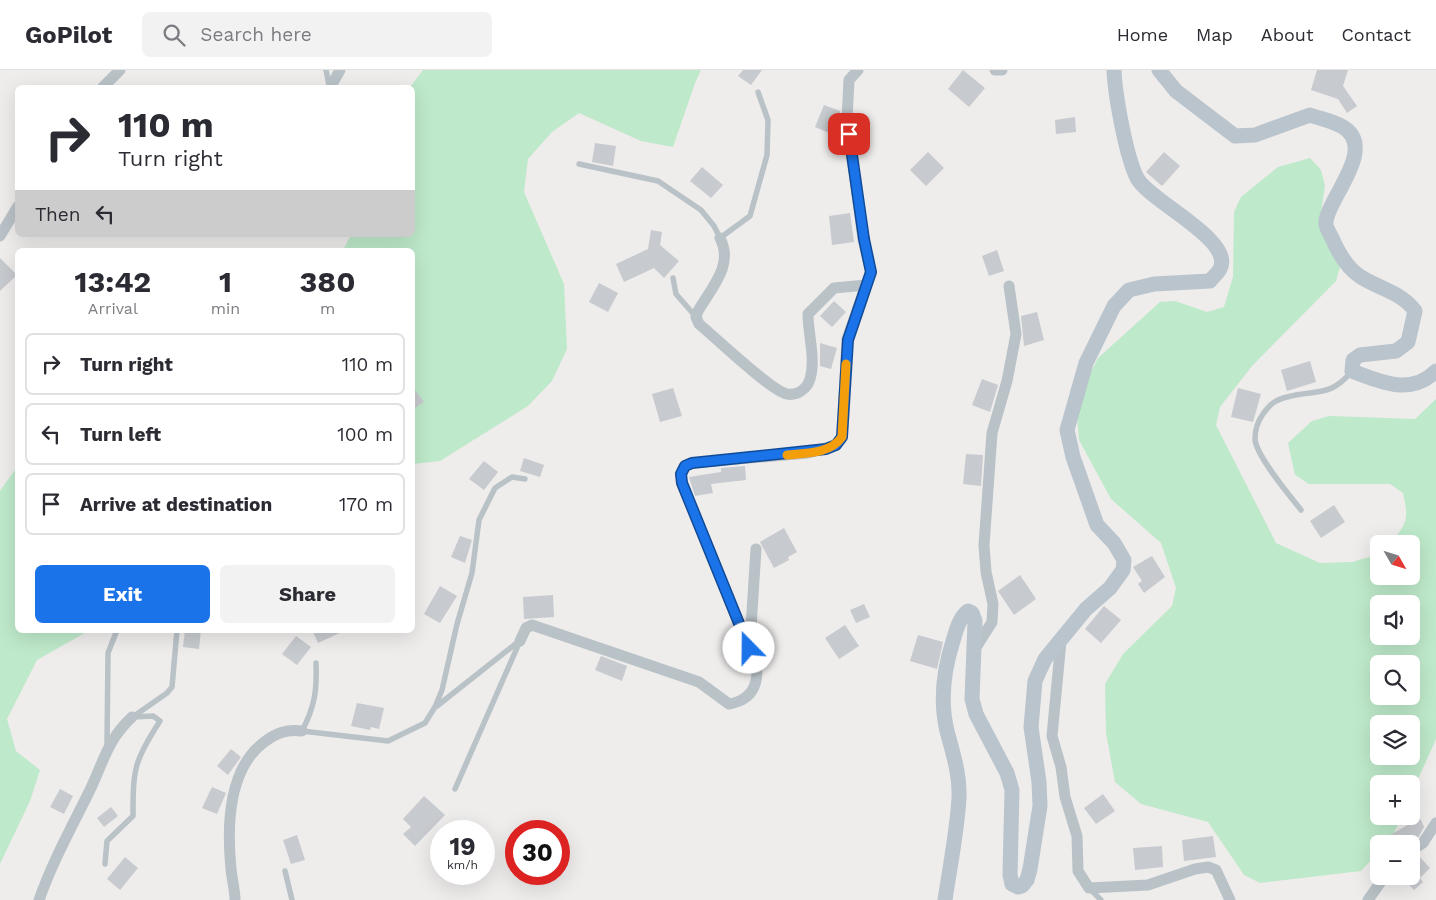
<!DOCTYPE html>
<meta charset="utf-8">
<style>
body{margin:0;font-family:"Work Sans",sans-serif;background:#f2f2f3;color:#2b2b33;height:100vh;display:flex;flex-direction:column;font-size:19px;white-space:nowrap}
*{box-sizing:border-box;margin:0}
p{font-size:16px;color:#7c7c81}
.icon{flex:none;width:28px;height:28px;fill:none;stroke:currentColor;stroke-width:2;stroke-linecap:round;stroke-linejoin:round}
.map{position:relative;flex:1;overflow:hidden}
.drawer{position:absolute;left:15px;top:178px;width:400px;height:385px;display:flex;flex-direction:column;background:#fff;border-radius:8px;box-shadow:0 5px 20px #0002}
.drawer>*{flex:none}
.banner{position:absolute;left:15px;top:15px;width:400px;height:152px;border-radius:8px;box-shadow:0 5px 20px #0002;background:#fff;color:#2b2b33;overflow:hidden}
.needle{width:32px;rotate:129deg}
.buttons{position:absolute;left:1370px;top:465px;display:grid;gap:10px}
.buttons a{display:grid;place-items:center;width:50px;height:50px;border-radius:8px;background:#fff;box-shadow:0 5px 20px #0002;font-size:25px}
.speed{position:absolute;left:430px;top:750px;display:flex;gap:10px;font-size:25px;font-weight:700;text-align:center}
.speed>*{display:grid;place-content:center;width:65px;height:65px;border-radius:50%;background:#fff;box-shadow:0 5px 20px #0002;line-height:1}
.speed small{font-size:12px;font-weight:400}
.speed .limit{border:8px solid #d22;background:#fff;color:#111}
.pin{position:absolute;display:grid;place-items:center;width:42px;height:42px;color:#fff;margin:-21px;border-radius:10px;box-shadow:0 2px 8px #0006}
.me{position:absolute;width:55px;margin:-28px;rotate:338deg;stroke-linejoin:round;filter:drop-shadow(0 0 4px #0008)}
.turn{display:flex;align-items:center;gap:18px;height:105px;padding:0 20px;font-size:22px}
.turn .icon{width:65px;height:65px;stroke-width:2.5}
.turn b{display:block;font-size:35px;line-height:42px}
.then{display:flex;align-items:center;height:48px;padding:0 20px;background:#0003;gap:10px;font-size:19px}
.eta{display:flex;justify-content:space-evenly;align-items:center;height:85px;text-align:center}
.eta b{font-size:30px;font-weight:700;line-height:35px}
.primary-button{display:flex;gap:10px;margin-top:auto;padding:10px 20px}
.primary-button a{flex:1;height:58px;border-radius:8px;background:#1a73e8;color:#fff;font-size:20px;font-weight:700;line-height:58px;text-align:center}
.primary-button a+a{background:#f2f2f3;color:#2b2b33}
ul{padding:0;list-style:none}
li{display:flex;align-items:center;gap:15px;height:62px;margin:0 10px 8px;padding:0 10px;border:2px solid #e1e1e2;border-radius:8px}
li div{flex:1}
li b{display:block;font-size:19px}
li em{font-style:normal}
header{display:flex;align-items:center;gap:30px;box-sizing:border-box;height:70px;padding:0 25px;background:#fff;border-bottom:1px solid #e1e1e2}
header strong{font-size:24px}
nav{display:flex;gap:28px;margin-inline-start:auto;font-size:18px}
.search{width:350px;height:45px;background:#f2f2f3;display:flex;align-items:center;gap:12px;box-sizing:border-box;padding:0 18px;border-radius:8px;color:#7c7c81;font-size:19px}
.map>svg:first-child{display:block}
.green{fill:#bee9ca;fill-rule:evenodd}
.building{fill:#c7cace}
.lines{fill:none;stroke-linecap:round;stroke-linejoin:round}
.lane{stroke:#b9c2c7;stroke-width:5.5}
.street{stroke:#b9c2c7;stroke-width:11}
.secondary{stroke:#b9c4cc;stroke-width:15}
.route-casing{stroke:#114b97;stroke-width:12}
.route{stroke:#1a73e8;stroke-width:9}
.slow{stroke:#f59e0b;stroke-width:9}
</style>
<header>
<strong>GoPilot</strong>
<div class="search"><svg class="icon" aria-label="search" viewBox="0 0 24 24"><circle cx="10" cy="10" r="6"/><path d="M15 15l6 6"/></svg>Search here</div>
<nav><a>Home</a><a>Map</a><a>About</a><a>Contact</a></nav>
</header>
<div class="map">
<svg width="1436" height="830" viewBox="0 0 1436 830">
<rect width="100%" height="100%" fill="#efecec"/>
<!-- green -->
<g class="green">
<path d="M423,0H701L695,13L673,77L641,71L579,43L552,62L528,89L524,122L564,214L567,279L552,311L528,336L440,391L413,394L412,180H343L351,165H412V18L410,17Z"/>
<path d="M1310,88L1321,100L1325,116L1320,149L1341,194L1336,211L1252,296L1220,337L1216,355L1276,473L1320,493L1352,492L1379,484V506H1411V474H1390C1407,454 1409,449 1403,423L1390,414H1309L1295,405L1288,373L1312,351L1329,346L1415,349L1436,329V669L1411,725V714H1379V746H1402L1394,763L1385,774H1379V781L1361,801L1260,813L1244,805L1208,752L1141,734L1115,712L1106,663L1105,614L1123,584L1172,536L1176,518L1161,473L1111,429L1079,370L1076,331L1098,288L1160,232L1175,231L1207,242L1224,237L1233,207L1234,142L1241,127L1278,97ZM1379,534H1411V566H1379ZM1379,594H1411V626H1379ZM1379,654H1411V686H1379Z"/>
<path d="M17,397L18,560H90L37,590L7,649L16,681L40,700L30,731L0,794V421Z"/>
</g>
<!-- building -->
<g class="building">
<path d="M743,0H762L751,15L738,6Z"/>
<path d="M963,0L985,18L969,37L948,19Z"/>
<path d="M1317,0H1348L1343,16L1357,36L1347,43L1338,29L1311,20Z"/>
<path d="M824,35L840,41V55L836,66L815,57Z"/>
<path d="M1075,47L1076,62L1056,64L1055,50Z"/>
<path d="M595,73L616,76L613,96L592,92Z"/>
<path d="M928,82L944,98L926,116L910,100Z"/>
<path d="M1164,82L1180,96L1162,116L1146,102Z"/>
<path d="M702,97L723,115L711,128L690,111Z"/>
<path d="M850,143L854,172L832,175L829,146Z"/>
<path d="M651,160L662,162L660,175L679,191L664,208L654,198L624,212L616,194L648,179Z"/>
<path d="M997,180L1004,201L989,206L982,186Z"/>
<path d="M0,188L17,205L0,221Z"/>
<path d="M599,213L618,223L608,242L589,232Z"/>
<path d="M834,231L846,242L832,257L820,246Z"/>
<path d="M1037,242L1044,270L1024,276L1021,246Z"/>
<path d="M820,273L837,278L831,299L820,296Z"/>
<path d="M1310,291L1316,312L1287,321L1281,300Z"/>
<path d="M982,309L998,315L990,342L972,335Z"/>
<path d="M412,316L424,332L412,340Z"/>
<path d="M673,318L682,346L660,352L652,324Z"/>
<path d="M1238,318L1261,324L1253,352L1231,347Z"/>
<path d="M966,384L983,385L981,416L963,414Z"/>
<path d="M524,388L544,395L540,407L520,401Z"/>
<path d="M484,391L498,402L484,420L469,409Z"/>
<path d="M745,396L746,410L711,414L713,423L695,426L689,407L721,402V398Z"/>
<path d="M1334,435L1345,452L1321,468L1310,451Z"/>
<path d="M784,458L797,482L788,487L789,490L774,498L760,472Z"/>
<path d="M460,466L472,470L465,493L451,487Z"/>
<path d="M1152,486L1165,507L1144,523L1138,514L1142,511L1133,497Z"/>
<path d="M1020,505L1036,529L1014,545L998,521Z"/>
<path d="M440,516L457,526L440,553L424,544Z"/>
<path d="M553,525L554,547L524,549L523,527Z"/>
<path d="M864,534L870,547L856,553L850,540Z"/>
<path d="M1104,536L1121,550L1101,573L1085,559Z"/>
<path d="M845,555L859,576L839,589L825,568Z"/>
<path d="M185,560H201L199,579L183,577Z"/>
<path d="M312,560H346L318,573Z"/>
<path d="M918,565L943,572L937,599L910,591Z"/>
<path d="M296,566L311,577L297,595L282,584Z"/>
<path d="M601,586L627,596L622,611L595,600Z"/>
<path d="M357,633L384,638L379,659L371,657L370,660L351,656Z"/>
<path d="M231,679L241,687L228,705L217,696Z"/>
<path d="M212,717L226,723L217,744L202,738Z"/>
<path d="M60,719L73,726L64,744L50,737Z"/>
<path d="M1103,724L1115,741L1096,754L1084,738Z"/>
<path d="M424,726L445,745L415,776L403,764L411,757L403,749Z"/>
<path d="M111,737L118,746L104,757L97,748Z"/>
<path d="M1420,748L1424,757L1418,768L1411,772L1390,765Z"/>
<path d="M297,765L305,790L291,794L283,770Z"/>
<path d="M1213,766L1216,787L1184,791L1182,770Z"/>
<path d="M1162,776L1163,797L1135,800L1133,778Z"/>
<path d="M1418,785L1430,798L1420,808L1423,812L1414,820L1401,806H1411V788Z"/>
<path d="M125,787L138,798L120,820L107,809Z"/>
</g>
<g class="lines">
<!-- lane -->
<g class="lane">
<path d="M326,0L329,15"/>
<path d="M579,94L658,111L701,140L714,156L720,168L750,146L767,85L768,50L758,22"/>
<path d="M673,208L676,224L696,247"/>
<path d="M1301,440C1290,426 1256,386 1255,369C1255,360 1258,351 1263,344C1270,334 1275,330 1287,327C1316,319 1330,328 1352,301"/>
<path d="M316,593C317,620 315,636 302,661L388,671L425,653L435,637L442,620L457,554L472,503L479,450L495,418L512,407L525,409"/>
<path d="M437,636L518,572"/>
<path d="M134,646L167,623L172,617L177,560"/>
<path d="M107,675L108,583L117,560"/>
<path d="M455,719L520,571"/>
<path d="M105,794L107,771L133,746C133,699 134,691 160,651L153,646L132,647"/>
<path d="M285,801L292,830"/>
<path d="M1089,818L1101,830"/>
</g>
<!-- street -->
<g class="street">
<path d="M995,0H1002"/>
<path d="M102,18L120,0"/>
<path d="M330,18L340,0"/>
<path d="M0,166L18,136"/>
<path d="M720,168C734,195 712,217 698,241L696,247L699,254C715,267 771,321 787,324C797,326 807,319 810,309C816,289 808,264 808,244L834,218L866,215L871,202L863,169L847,49L849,10L858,0"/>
<path d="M520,571L526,558L532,555L699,612L729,634C759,629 763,601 749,578L682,413L681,404L685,396L692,393L808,383L836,375L842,367L847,269L866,215"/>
<path d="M1061,571L1052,666L1061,697L1065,727L1077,766L1078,801L1089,818L1148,815L1195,799L1208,797L1216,800L1230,830"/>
<path d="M750,573L756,479"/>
<path d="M975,579L992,552L993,534L986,502L984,475L992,363L1007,311L1016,264L1009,216"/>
<path d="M1411,781L1423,773L1436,753"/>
<path d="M39,830C52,793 70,760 87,726C103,695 106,671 132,647"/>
<path d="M235,830C235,820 232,810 231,799C227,758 227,701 263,673C276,663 286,659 302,661"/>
<path d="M1368,830L1385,806"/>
</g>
<!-- secondary -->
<g class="secondary">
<path d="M1159,0L1176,21L1235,66L1255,65L1310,45C1321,49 1333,51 1343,57C1379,79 1324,132 1326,154C1326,158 1330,164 1332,168C1338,182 1348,199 1361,207C1380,219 1401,222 1415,241L1408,272L1396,281L1360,285L1353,290L1352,301C1380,312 1411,326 1436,301"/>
<path d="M945,830C950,796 957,762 959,728C960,704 953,684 947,661C940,632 944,599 953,571C956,561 959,548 968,541L972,543L975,551L972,629L976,644L1007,703L1012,720L1010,805L1012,814L1018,817L1022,816L1027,810L1030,799L1040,736L1039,712L1031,657L1035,611L1045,589L1086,539L1110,518L1123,500L1124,490L1114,473L1097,455L1073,387L1067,360L1086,293L1114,236L1129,220L1154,214L1210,211C1213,207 1218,203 1220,199C1235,170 1149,131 1137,108C1126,86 1115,25 1114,0"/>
</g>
</g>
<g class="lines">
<!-- route casing -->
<g class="route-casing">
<path id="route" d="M749,578L682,413L681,404L685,396L692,393L826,379L836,375L842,367L848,270L871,202L864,169L849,64"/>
</g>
<!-- route -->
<use href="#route" class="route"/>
<!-- slow -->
<path class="slow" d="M787,385C806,383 830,384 842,367L846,294"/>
</g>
</svg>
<div class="buttons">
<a><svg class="needle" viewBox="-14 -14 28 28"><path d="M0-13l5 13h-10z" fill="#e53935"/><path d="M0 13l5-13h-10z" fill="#7c7c81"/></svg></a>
<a><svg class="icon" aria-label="sound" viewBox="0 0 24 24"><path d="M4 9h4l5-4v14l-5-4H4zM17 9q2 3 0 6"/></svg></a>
<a><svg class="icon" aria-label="search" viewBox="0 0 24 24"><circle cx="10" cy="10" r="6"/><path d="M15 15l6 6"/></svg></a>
<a><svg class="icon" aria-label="layers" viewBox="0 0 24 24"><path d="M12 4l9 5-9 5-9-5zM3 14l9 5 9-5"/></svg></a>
<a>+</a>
<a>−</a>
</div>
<div class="speed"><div>19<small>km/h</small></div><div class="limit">30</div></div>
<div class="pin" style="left:849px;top:64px;background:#d93025"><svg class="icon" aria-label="arrive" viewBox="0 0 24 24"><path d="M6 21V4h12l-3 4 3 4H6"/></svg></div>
<svg class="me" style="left:749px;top:578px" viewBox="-20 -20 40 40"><circle r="19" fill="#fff"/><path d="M0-13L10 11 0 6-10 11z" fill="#1a73e8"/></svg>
<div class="banner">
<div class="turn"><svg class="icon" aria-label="right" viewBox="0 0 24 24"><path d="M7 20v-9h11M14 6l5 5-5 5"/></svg><div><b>110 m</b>Turn right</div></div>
<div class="then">Then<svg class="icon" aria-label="left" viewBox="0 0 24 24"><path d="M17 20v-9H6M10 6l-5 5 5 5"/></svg></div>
</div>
<section class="drawer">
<div class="eta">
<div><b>13:42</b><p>Arrival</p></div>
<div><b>1</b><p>min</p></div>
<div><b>380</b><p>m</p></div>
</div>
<ul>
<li><svg class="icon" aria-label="right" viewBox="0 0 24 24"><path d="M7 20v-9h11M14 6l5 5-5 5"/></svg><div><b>Turn right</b></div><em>110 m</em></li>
<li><svg class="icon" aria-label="left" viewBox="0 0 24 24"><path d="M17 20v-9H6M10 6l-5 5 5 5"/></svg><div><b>Turn left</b></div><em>100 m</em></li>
<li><svg class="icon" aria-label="arrive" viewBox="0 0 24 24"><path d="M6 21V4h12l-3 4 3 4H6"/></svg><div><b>Arrive at destination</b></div><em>170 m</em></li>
</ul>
<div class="primary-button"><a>Exit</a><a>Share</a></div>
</section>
</div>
